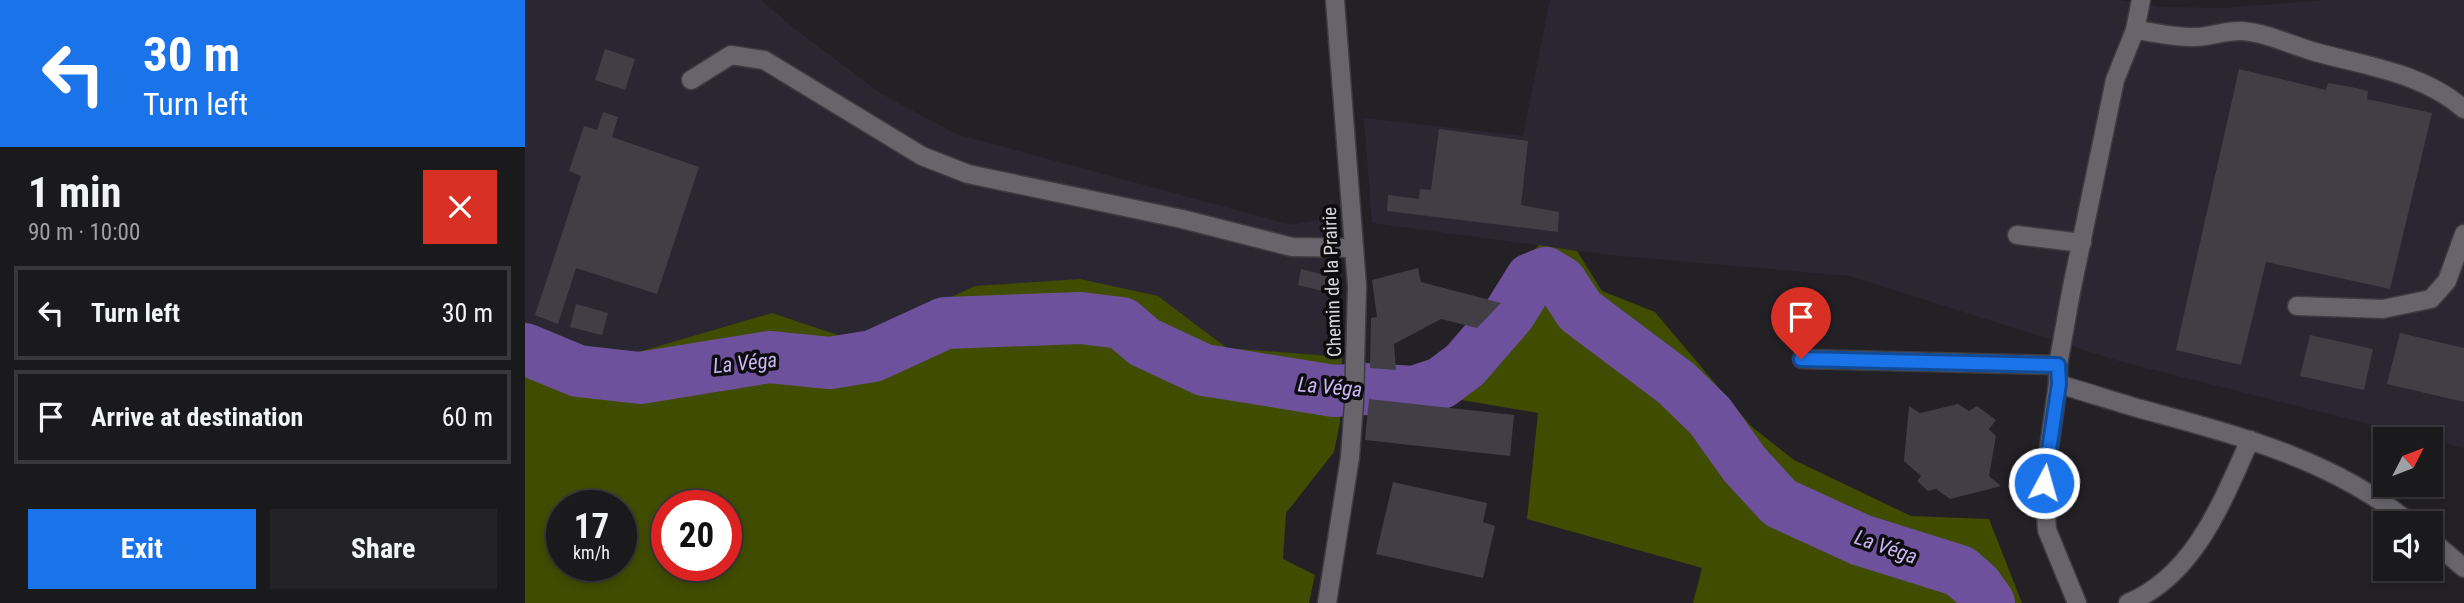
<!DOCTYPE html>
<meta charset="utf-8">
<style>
body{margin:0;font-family:"Roboto Condensed",sans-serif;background:#232225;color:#f1f3f6;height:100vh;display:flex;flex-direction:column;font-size:26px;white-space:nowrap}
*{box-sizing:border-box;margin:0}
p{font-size:23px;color:#9fa0a3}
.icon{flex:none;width:38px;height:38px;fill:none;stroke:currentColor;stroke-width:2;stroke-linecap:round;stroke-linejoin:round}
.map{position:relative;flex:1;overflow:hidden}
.details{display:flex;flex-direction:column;background:#1a191c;width:525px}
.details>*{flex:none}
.hud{background:#1a73e8;color:#fff;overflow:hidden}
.needle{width:46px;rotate:48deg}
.buttons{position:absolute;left:1848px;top:427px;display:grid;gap:14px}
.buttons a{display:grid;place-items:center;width:70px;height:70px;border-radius:0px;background:#1a191c;box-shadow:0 4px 10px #0003,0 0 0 2px #38383b;font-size:35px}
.speed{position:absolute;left:21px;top:490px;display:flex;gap:14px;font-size:35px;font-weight:700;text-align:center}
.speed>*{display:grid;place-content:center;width:91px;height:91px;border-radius:50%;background:#1a191c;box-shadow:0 4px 10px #0003,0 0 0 2px #38383b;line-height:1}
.speed small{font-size:18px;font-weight:400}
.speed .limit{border:10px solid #d22;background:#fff;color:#111}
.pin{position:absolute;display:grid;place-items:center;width:60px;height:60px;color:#fff;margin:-72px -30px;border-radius:50% 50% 50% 0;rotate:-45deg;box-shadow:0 0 7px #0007}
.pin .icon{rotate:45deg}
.me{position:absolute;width:77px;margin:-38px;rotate:6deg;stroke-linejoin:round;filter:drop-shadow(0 0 5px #0008)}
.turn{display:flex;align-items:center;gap:24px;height:147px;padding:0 28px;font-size:32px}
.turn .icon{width:91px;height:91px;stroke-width:2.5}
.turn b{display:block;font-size:49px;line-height:60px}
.round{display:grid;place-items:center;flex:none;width:74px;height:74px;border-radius:0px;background:#232225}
.headline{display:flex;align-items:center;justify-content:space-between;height:119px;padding:0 28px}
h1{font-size:42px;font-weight:700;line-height:52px}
.cta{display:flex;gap:14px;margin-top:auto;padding:14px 28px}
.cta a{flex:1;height:80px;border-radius:0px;background:#1a73e8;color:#fff;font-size:28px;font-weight:700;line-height:80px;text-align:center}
.cta a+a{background:#232225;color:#f1f3f6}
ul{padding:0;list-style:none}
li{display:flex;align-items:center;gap:21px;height:94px;margin:0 14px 10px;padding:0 14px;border:4px solid #38383b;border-radius:0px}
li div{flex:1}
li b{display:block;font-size:26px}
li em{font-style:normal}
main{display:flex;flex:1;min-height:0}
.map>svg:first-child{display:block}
.built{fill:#2b2732}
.green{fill:#404c00;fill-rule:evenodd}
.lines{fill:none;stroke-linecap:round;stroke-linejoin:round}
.river{stroke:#6e519c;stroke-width:52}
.building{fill:#413f45}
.minor-casing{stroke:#3d3c40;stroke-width:21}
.minor{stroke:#67656b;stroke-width:18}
.route-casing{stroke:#114b97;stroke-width:18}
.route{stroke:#1a73e8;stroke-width:12}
.labels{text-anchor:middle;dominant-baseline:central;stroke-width:7;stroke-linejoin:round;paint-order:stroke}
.street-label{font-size:19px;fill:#d8d7da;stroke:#0c0b0e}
.water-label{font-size:21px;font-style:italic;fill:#cbb6f4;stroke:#0c0b0e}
</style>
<main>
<section class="details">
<div class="hud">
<div class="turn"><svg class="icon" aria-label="left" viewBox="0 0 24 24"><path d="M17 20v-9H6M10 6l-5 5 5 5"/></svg><div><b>30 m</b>Turn left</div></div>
</div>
<div class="headline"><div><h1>1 min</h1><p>90 m · 10:00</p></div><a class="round" style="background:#d93025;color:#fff"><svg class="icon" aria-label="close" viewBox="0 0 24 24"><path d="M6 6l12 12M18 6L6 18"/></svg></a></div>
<ul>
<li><svg class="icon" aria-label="left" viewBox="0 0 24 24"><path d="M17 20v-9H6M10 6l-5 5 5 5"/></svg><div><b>Turn left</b></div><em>30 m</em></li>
<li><svg class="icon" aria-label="arrive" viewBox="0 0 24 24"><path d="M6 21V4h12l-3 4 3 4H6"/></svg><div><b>Arrive at destination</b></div><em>60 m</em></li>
</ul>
<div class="cta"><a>Exit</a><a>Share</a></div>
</section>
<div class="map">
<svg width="1939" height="603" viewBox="0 0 1939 603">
<rect width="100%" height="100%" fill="#232126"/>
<!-- built -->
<g class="built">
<path d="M0,0H236L270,29L355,93L431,134L766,225L792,220L807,198L817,275V357L702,348L633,296L450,286L331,341L247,313L103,355L75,352L0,322Z"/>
<path d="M1025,0H1593L1635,7L1699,8L1803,0H1939V448L1594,361L1325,276L1086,255L847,223L839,118L998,136Z"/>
</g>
<!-- green -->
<g class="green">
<path d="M1014,245L1052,251L1077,291L1130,312L1226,426L1269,460L1386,516L1464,519L1497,603H1168L1177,568L1002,519L1013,413L913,396L947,378L965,360L1002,316L978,284Z"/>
<path d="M555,279L633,296L702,348L817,357L815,422L809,452L761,513L758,559L790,575L784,603H0V322L75,352L103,355L247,313L331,341L450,286ZM37,506H96V565H37ZM142,506H201V565H142Z"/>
</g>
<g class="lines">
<!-- river -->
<path class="river" d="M0,349L53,371L115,378L244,357L305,363L348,356L420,323L555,318L597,323L619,342L679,370L809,391L841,389L889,392L916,383L940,365L985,313L1006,279L1021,273L1036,282L1055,311L1151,383L1185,416L1220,465L1255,503L1336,540L1435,571L1452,586L1464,603"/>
</g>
<!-- building -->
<g class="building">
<path d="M80,49L110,59L100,90L70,80Z"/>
<path d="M1714,69L1801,90L1803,83L1831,88L1843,91L1842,99L1907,113L1865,289L1741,262L1716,365L1651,350Z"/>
<path d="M78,112L93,117L87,137L174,167L132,294L51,268L33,324L10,315L56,176L44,171L59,126L72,130Z"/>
<path d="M914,129L1003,141L996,205L1034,212L1033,232L862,211L863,195L894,199L895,189L906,190Z"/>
<path d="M893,268L896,282L976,303L952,328L916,319L869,344L871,370L845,368L846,318L852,317L847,280Z"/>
<path d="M776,269L810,278V294L773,285Z"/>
<path d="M51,304L83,313L77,335L45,327Z"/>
<path d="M1875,333L1939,348V402L1862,384Z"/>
<path d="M1785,335L1848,349L1839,390L1775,376Z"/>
<path d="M844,399L989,415L985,456L840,440Z"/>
<path d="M1433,404L1444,411L1452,406L1471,420L1464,429L1471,436L1464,476L1476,486L1425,499L1411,489L1403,491L1392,481L1396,476L1379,461L1384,406L1395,413Z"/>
<path d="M868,482L962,503L958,522L970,526L958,578L851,554Z"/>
</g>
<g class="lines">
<!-- minor casing -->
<g class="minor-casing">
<g id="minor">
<path d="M1610,30C1629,32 1650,38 1669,37C1685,37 1701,30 1717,31C1742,33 1766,45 1790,52C1841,66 1898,73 1939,109"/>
<path d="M166,80L206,55L239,60L397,156L443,174L657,219L767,247L829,248"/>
<path d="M1492,235L1557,243"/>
<path d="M1772,306L1858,309L1906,299L1922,281L1939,234"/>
<path d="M1277,359L1533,365"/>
<path d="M1533,384C1561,392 1588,401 1616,409C1711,435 1808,459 1885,523"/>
<path d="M1906,540L1939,568"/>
<path d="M802,603L825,457L829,403L832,286L810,0"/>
<path d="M1552,603L1522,530L1519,483L1533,384V365L1546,292L1590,80L1610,30L1616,0"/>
<path d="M1603,603C1670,575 1697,502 1725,440"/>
</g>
</g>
<!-- minor -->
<use href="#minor" class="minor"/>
</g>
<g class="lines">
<!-- route casing -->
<g class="route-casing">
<path id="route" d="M1276,359L1533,365L1534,384L1519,483"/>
</g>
<!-- route -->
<use href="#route" class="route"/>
</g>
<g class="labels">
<!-- street labels -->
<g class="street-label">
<text transform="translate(807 282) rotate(-92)">Chemin de la Prairie</text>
</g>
<!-- water labels -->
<g class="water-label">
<text transform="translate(220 363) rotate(-6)">La Véga</text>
<text transform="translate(805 387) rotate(5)">La Véga</text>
<text transform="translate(1361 547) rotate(19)">La Véga</text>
</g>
</g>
</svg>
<div class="buttons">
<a><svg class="needle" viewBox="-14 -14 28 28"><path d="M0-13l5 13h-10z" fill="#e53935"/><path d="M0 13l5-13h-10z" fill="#9fa0a3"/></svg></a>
<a><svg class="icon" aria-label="sound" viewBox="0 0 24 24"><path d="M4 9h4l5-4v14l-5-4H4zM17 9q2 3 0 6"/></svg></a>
</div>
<div class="speed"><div>17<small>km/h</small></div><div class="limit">20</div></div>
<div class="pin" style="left:1276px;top:359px;background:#d93025"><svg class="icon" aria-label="arrive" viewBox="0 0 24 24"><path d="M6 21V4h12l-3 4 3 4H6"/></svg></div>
<svg class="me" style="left:1519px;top:483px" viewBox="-20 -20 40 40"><circle r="17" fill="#1a73e8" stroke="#fff" stroke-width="3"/><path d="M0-11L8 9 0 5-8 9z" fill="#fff"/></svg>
</div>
</main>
